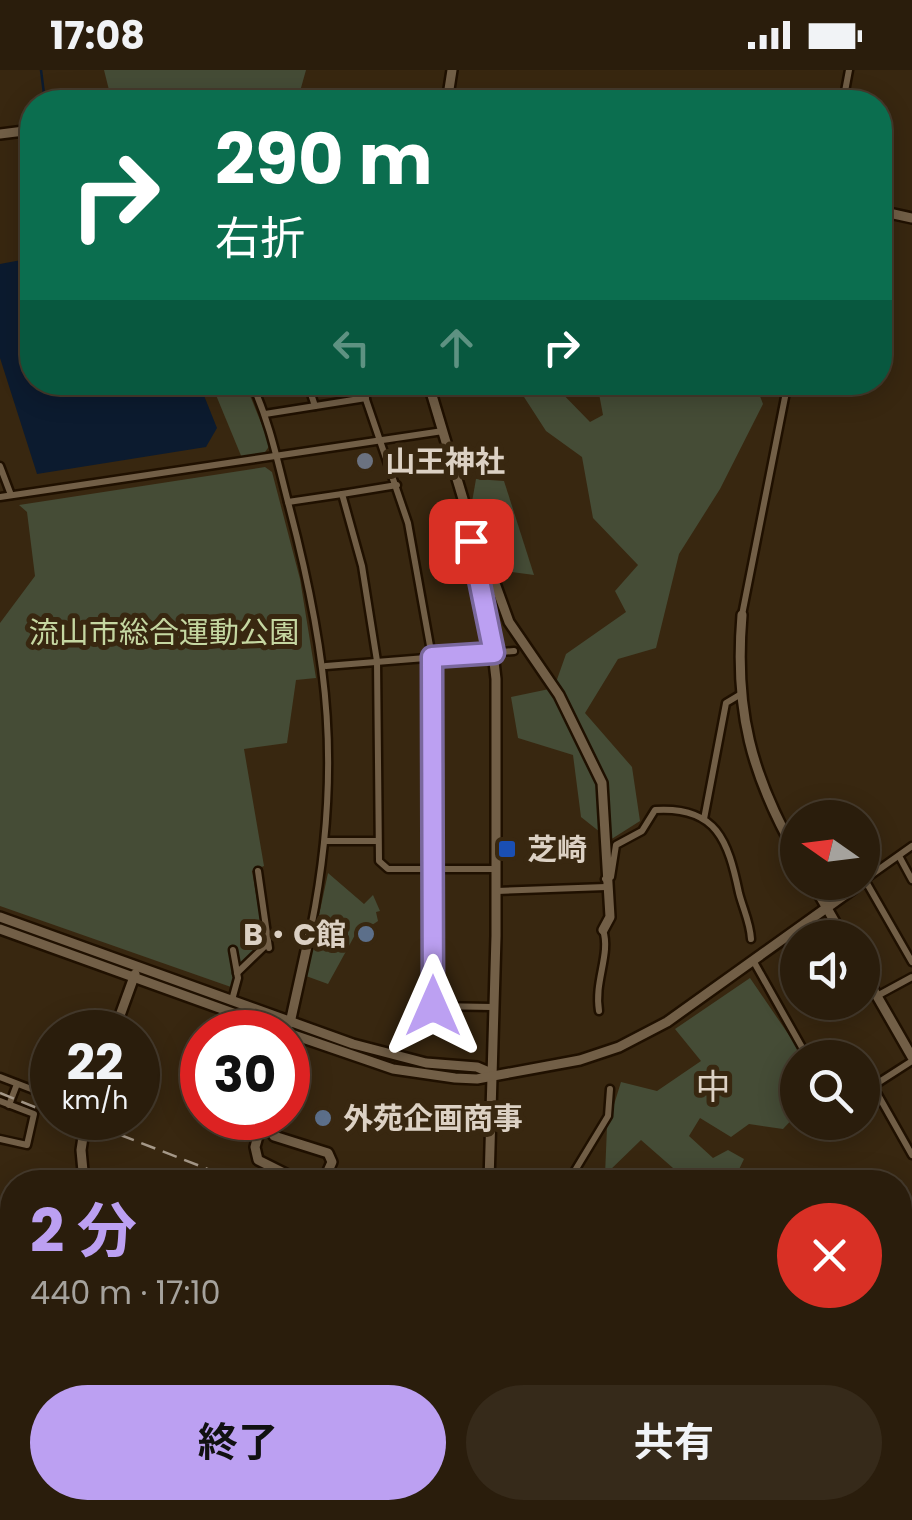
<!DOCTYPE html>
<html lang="ja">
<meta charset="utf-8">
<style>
body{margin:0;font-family:Poppins,"Noto Sans JP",sans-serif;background:#362a1a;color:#f1f3f6;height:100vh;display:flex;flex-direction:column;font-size:38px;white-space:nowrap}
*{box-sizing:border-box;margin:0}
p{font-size:32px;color:#a5a29d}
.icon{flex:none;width:55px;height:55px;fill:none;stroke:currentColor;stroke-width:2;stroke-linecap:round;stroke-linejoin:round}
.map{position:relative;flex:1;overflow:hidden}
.sheet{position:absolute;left:0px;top:1100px;width:912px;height:350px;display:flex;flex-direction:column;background:#2a1d0c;border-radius:40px 40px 0 0;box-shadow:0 5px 25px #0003,0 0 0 2px #463b2d}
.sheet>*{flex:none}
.hud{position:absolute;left:20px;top:20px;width:872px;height:305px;border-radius:40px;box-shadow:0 5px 25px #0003,0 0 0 2px #463b2d;background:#0b6e4f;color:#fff;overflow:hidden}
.needle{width:65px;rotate:284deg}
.buttons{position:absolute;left:780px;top:730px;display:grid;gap:20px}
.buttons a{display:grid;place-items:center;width:100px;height:100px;border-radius:50%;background:#2a1d0c;box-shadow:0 5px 25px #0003,0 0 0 2px #463b2d;font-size:50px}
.speed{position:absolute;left:30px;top:940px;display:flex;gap:20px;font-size:50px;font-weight:700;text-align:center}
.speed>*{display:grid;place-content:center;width:130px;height:130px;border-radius:50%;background:#2a1d0c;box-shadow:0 5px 25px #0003,0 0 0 2px #463b2d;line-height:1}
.speed small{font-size:25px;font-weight:400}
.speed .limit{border:15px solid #d22;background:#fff;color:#111}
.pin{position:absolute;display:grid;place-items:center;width:85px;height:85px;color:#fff;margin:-42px;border-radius:20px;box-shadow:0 5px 15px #0006}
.me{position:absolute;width:110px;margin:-55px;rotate:0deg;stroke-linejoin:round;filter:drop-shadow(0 0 8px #0008)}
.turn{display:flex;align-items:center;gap:35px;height:210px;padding:0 30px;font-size:45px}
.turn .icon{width:130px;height:130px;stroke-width:2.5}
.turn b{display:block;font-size:70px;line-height:85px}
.lanes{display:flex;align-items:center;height:95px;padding:0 30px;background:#0003;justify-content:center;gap:50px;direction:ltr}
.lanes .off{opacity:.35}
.round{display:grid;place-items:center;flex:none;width:105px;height:105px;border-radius:52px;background:#362a1a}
.headline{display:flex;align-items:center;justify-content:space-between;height:170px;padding:0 30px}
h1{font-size:60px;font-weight:700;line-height:75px;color:#bca0f2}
.primary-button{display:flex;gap:20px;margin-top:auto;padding:20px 30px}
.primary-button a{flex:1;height:115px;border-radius:60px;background:#bca0f2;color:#111;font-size:40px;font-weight:700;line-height:115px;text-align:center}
.primary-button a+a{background:#362a1a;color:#f1f3f6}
.status{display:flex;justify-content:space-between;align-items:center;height:70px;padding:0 50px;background:#2a1d0c;direction:ltr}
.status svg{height:28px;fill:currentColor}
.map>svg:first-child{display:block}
.green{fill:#454c36}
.water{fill:#0c1b2f}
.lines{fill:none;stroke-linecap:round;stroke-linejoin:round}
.stream{stroke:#0c1b2f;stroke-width:2.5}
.street-casing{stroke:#1f1000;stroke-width:11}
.secondary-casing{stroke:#1f1000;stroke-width:14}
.street{stroke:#725f47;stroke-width:6}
.secondary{stroke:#725f47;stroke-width:9}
.rail{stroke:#a79a8a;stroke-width:2.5;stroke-dasharray:15 8;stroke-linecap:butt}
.route-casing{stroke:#7a689d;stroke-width:25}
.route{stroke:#bca0f2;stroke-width:18}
.worship-dot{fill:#6b7280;stroke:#382710;stroke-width:4}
.transit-dot{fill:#1a4fb4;stroke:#382710;stroke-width:4}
.service-dot{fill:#5c6f8a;stroke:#382710;stroke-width:4}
.labels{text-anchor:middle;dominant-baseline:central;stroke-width:10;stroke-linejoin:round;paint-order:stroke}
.poi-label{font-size:30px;font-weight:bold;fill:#dcd1c4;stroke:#382710;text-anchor:start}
.park-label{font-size:30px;fill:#c5d7a1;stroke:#382710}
.quarter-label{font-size:35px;fill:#dcd1c4;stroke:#382710}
</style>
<div class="status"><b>17:08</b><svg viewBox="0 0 49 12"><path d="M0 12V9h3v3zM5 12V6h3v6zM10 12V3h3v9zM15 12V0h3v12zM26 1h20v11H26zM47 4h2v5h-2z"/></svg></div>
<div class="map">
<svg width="912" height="1450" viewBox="0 0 912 1450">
<rect width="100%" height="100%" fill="#382710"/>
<!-- green -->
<g class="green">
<path d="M104,0H306L297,32H112Z"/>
<path d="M211,313H245L270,375L263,385L242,388Z"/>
<path d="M515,313H552L590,352L603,345L597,313H755L763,334L720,419L679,484L656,578L618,589L585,643L632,697L640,751L610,770L581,747L573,685L518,668L511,627L554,618L566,584L626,542L615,521L638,495L593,448L582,387L546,361Z"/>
<path d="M265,397L272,402L300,509L316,608L296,610L287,673L244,679L264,796L252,801L264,871L243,895H237L231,917L0,836V553L35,506L27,442L19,435Z"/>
<path d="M476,409L504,411L534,505L497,500L472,432Z"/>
<path d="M328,803L364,834L373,825L380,841L376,842L378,851L369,857L361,854L328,914L306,906Z"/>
<path d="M750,908L804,987L798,988L797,1044L783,1059L749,1054L731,1067L700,1048L689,1066L713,1088L728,1080L744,1089L733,1112H689L641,1070L605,1105L607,1057L621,1012L657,1021L701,991L675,959Z"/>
<path d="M912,1157V1394L900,1397V1164Z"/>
</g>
<!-- water -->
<path class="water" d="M32,188V312L199,313L217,358L206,377L37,404L0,288V194Z"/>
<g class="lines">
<!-- stream -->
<path class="stream" d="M41,0L45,32"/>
<!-- street casing -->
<g class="street-casing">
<g id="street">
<path d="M843,32L849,0"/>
<path d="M251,312C270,352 278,394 289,436C329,588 342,703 311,858"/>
<path d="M307,312L315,336"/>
<path d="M360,312L408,453L432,587L433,936L492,937"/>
<path d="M265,344L366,328"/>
<path d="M0,396L11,425"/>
<path d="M342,424L397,415"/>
<path d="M0,427L443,361"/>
<path d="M288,432L342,424L362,496L377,591L379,791L388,799H497"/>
<path d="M742,545L788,312"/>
<path d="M326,596L514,581"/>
<path d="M704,749L726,633L741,624"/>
<path d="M326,771H378"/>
<path d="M899,786L912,810"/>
<path d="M258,801L269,878"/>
<path d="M605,809L611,807L616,775L642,761L655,740C717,736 728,771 739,823C743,839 750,852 751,869"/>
<path d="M864,810L912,776"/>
<path d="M865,810L912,892"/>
<path d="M497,821L606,817"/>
<path d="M754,892L808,988"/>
<path d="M237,903L267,874"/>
<path d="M877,926L912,907"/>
<path d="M232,930L238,908L233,880"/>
<path d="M599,941C594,911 611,884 603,860"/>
<path d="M912,991L873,1016L912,1085"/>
<path d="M0,1007L52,1027"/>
<path d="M0,1031L34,1044L27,1075L0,1069"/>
<path d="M9,1035L17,1014"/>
<path d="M568,1112L608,1046L610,1019"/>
<path d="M0,1142L12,1145"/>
<path d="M0,1267L12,1266"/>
<path d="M0,1307L12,1306"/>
<path d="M0,1368L12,1373"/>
<path d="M487,1438L490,1450"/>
<path d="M771,1438L783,1450"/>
<path d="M222,1450L225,1438"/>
<path d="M267,1450L269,1438"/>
<path d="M310,1450L313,1438"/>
<path d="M352,1450L355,1438"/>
<path d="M655,1450L670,1439"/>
<path d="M688,1450L695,1438"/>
</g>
</g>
<!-- secondary casing -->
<g class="secondary-casing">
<g id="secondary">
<path d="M447,32L452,0"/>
<path d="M0,64L32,60"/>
<path d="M880,141L912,148"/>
<path d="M428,312L463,429L489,548L496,609V866L489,1112"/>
<path d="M492,505L509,552L559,625L602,713L610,847L603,860"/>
<path d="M742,545C734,640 751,705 798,787"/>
<path d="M812,812L844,868"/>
<path d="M0,847L353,974L426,993L477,997L491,1003"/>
<path d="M0,859L286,962"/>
<path d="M862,900L912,987"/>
<path d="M290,953L311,858"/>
<path d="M114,962L135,904"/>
<path d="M288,963L393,999L455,1008L477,1009L580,990L619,977L667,952L853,819"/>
<path d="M263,1048L255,1077L258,1090L302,1112"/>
<path d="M268,1048L274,1066L328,1083L332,1092L323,1112"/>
<path d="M84,1112L81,1080L86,1048"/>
<path d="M0,1427L12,1431"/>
<path d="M0,1437L39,1450"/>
<path d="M32,1438L76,1450"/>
<path d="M555,1438L561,1450"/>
<path d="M170,1450L173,1438"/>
</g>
</g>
<!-- street -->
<use href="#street" class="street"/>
<!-- secondary -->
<use href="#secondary" class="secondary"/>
<!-- rail -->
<g class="rail">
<path d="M0,1023L52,1044"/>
<path d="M77,1048L241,1112"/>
<path d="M778,1438L791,1450"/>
</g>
</g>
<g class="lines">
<!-- route casing -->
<g class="route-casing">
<path id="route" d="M433,936L432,587L494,583L471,471"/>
</g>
<!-- route -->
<use href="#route" class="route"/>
</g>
<!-- markers -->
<circle class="worship-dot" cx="365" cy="391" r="10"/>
<rect class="transit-dot" x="497" y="769" width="20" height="20" rx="5"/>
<g class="service-dot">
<circle cx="366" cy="864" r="10"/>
<circle cx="323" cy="1048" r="10"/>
</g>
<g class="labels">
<!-- poi labels -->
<g class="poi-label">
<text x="385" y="391">山王神社</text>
<text x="527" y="779">芝崎</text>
<text x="346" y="864" text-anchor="end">B・C館</text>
<text x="343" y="1048">外苑企画商事</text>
</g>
<!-- park labels -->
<g class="park-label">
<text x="164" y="562">流山市総合運動公園</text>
</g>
<!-- quarter labels -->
<g class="quarter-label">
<text x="713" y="1016">中</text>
</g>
</g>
</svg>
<div class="buttons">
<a><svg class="needle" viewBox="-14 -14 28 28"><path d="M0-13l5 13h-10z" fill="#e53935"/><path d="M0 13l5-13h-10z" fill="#a5a29d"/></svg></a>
<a><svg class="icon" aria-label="sound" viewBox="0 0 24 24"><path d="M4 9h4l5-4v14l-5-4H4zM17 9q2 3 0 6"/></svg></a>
<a><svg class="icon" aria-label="search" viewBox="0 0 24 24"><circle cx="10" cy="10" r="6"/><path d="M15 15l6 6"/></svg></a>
</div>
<div class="speed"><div>22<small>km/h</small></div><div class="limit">30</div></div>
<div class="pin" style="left:471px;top:471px;background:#d93025"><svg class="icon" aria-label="arrive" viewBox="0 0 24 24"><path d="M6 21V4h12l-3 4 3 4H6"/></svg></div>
<svg class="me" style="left:433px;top:936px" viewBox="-20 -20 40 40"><path d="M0-17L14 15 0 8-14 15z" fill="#bca0f2" stroke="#fff" stroke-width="4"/></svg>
<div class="hud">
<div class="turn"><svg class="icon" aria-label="right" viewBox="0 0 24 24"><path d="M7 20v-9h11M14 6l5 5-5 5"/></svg><div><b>290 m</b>右折</div></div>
<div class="lanes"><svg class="icon off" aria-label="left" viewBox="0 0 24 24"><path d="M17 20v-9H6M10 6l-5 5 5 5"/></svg><svg class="icon off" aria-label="ahead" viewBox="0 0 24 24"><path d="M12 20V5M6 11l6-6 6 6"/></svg><svg class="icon" aria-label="right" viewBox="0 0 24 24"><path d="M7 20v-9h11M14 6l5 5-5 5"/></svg></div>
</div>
<section class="sheet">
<div class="headline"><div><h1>2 分</h1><p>440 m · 17:10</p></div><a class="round" style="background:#d93025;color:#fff"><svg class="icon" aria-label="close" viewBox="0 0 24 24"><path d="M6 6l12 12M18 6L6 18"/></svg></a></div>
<div class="primary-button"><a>終了</a><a>共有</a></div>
</section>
</div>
